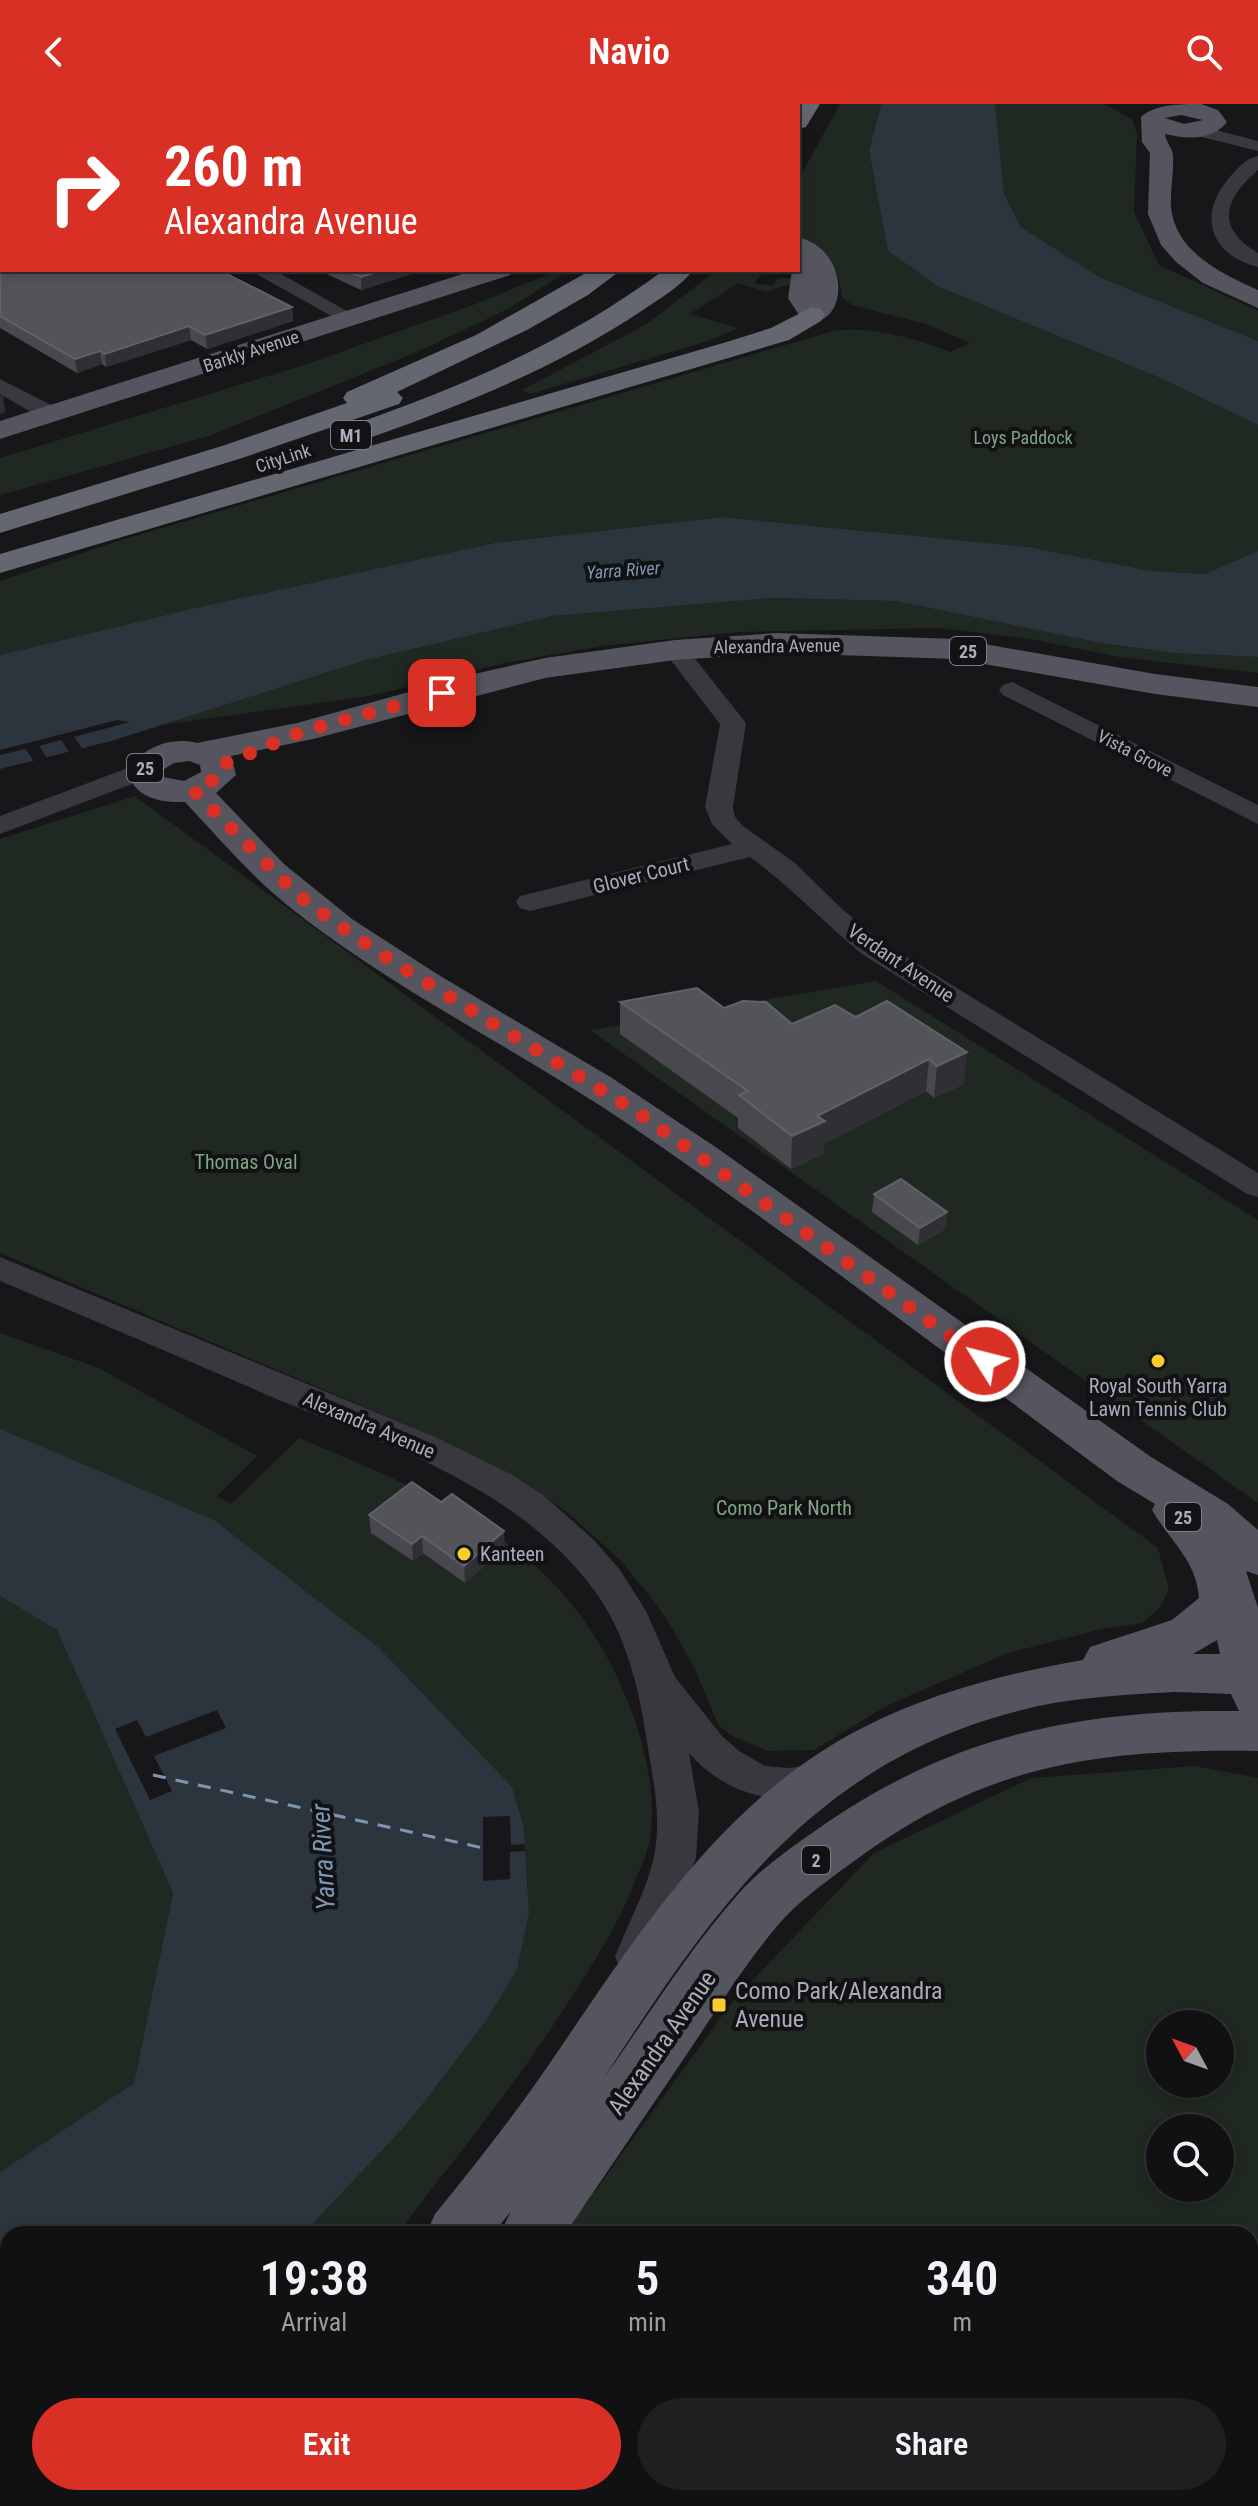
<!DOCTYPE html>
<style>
body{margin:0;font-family:"Roboto Condensed",sans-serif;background:#1e1f21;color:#f1f3f6;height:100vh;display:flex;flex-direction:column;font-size:30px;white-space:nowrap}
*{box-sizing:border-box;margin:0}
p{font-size:26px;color:#9c9da0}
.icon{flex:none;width:44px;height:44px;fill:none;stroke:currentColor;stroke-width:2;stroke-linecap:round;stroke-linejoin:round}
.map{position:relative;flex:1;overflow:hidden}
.panel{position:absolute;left:0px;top:2122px;width:1258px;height:280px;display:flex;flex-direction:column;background:#111113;border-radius:24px 24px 0 0;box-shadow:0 4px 12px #0003,0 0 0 2px #303133}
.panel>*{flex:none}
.banner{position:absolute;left:0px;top:0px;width:800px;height:168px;box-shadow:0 4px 12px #0003,0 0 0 2px #303133;background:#d93025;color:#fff;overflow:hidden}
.needle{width:52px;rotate:311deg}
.buttons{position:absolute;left:1146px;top:1906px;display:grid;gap:16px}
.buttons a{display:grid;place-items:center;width:88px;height:88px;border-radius:50%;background:#111113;box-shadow:0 4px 12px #0003,0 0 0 2px #303133;font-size:40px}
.pin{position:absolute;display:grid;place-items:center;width:68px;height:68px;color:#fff;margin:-34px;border-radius:16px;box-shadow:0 4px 12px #0006}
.me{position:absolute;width:88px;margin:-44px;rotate:306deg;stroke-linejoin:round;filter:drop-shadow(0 0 6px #0008)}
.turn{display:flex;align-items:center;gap:28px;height:168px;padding:0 32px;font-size:36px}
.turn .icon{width:104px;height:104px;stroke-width:2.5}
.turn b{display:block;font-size:56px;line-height:68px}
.eta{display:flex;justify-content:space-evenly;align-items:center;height:136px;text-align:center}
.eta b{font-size:48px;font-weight:600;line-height:56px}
.action{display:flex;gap:16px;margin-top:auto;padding:16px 32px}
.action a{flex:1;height:92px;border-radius:48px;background:#d93025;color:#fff;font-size:32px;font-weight:600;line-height:92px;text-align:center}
.action a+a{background:#1e1f21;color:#f1f3f6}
header{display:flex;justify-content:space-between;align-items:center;height:104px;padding:0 32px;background:#d93025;color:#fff;font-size:36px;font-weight:600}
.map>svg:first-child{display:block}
.green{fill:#1f2821;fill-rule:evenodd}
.water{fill:#2c343e}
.pier{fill:#171719}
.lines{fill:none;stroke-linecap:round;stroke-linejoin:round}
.ferry{stroke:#7e96b6;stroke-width:3;stroke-dasharray:13 10;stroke-linecap:butt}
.minor{fill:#38383e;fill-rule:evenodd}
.major{fill:#54555e;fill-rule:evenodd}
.highway{fill:#646670;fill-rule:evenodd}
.wall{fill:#48484e}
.shaded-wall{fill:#303034}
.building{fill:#53535a;stroke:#606169;stroke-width:2}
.route{stroke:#d93025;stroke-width:14;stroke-dasharray:0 25.2}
.poi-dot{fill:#facc2e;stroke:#121214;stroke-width:3}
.labels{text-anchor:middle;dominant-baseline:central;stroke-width:8;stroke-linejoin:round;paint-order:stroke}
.far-street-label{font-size:18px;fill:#a9acba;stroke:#121214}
.shield{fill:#121214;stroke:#7c7e88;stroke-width:2}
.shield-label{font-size:18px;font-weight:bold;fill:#a9acba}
.far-park-label{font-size:18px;fill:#7fa585;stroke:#121214}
.far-water-label{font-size:18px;font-style:italic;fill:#7e96b6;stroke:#121214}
.street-label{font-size:20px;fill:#a9acba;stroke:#121214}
.park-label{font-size:20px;fill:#7fa585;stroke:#121214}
.poi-label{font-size:20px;fill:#a9acba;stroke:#121214}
.near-poi-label{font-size:24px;fill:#a9acba;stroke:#121214;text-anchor:start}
.near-street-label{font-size:24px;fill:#a9acba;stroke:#121214}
.near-water-label{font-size:26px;font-style:italic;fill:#7e96b6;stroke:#121214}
</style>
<header><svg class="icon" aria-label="back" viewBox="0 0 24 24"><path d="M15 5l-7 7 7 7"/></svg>Navio<svg class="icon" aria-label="search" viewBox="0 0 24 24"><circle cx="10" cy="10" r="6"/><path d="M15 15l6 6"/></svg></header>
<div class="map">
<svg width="1258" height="2402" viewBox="0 0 1258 2402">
<rect width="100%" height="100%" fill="#171719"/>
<!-- green -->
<g class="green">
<path d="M840,0H881L869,47L888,147L939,183L1158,273L1258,321V447L1205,470L1151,467L1029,443L722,413L494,439L195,504L0,551V477L118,437L833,227C872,222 914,234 950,248L970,239L926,220L852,201L842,193C837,155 829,154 798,135V76Z"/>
<path d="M995,0H1104L1133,16L1137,31L1134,108L1159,161L1258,207V237L1101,174L1021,123L1004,90Z"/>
<path d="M559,166H569L508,205L417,248L209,332L0,391V354L304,261L473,201Z"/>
<path d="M717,166H766L754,179L772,182L778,174H791V180L766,188L738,179L690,210L739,224L705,238L530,290L522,286L645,221Z"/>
<path d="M773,494L895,497L1101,539L1174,549L1258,553V569L1119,553L1031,535L940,524L738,528L602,542L505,559L370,592L154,622L366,556L553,512Z"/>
<path d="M135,692L1158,1444L1169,1485L1160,1503L1143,1519L1106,1524L1008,1549L888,1601L814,1646L768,1647L734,1633L718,1621L694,1563L666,1514L643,1484L620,1456L569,1410L522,1377L433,1332L0,1149V735Z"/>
<path d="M876,877L1258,1116V1399L590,926Z"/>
<path d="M0,1229L99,1264L257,1352L217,1392L231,1400L299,1334C444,1396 565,1439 628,1598C644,1638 657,1691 650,1734C648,1749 639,1766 634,1780C618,1821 596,1855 573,1891C520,1975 457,2052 397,2130H303L407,2020L484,1920L517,1866L529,1810L524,1724L0,1358Z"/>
<path d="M0,1492L57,1526L173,1789L134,1979L0,2068Z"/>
<path d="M1195,1662L1258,1674V2402H307L315,2394H1250V2130H561L582,2105L732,1898L874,1749L1031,1674ZM1160,1920H1220V1980H1160ZM1160,2024H1220V2084H1160Z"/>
<path d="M0,2364H8V2394H75L54,2402H0Z"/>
</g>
<!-- water -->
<g class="water">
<path d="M881,0H995L1004,90L1021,123L1101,174L1258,237V321L1158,273L939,183L888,147L869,47Z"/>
<path d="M722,413L1029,443L1151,467L1205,470L1258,447V553L1174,549L1101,539L895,497L773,494L553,512L366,556L111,637L0,665V551L195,504L494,439Z"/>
<path d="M0,1325L214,1416L379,1544L512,1683L524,1724L529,1810L517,1866L484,1920L407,2020L303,2130H8V2364H0V2068L134,1979L173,1789L57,1526L0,1492Z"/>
</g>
<!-- pier -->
<g class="pier">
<path d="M117,616L130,618L74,633L82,644L69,648L61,636L39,642L47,654L34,657L25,645L0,651V646Z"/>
<path d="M217,1606L226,1624L154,1652L172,1687L150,1696L115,1625L137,1616L146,1633Z"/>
<path d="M510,1712L511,1741L525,1740V1747L510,1748V1775L483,1777V1713Z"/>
</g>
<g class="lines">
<!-- ferry -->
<path class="ferry" d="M153,1671L483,1744"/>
<!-- minor -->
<g class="minor">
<path d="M439,0H460L462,2H441Z"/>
<path d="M1196,21L1258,37V47L1190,30L1187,26Z"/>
<rect x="0" y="27" width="2" height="11"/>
<path d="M1258,52V66C1224,95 1215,124 1258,149V163C1210,151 1197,111 1229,74C1237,65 1246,54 1258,52Z"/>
<path d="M249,166H274L361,215L358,219H344Z"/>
<path d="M0,275L59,305L62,310L59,315H43L0,290Z"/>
<path d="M675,539L684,541L746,619L733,703L735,713L743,722L795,759L842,805L882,838L1258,1069V1093L1247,1090L862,850C824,819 790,782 750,753L530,807L520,804L516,798L520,792L732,740L712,720L705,703L720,620L663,546L666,541Z"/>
<path d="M1012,578L1258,701V720L1003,591L999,586L1003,581Z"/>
<path d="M144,658L153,660L157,666L153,672L0,730V712Z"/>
<path d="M0,1153L433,1332L511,1370L543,1391L594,1436L620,1466L646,1507L675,1573L722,1632L739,1647L765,1662L788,1664L816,1661L830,1666L836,1677L830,1688C779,1705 724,1690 689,1649L699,1708L696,1754L651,1866L636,1871L621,1866L615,1853C627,1822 648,1783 654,1752C662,1713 653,1676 647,1638C639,1585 627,1531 594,1486C517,1382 387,1341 272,1293C182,1254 91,1215 0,1177Z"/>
</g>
<!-- major -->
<g class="major">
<path d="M1201,0L1218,6L1227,18C1213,37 1186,35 1165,30C1166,39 1173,44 1173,52C1174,69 1170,86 1171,103C1175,148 1222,170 1258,186V204L1203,179L1176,158L1161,141L1148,110L1150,49L1142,38L1141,13C1155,0 1180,0 1201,0ZM1181,11L1203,16L1184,20L1165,14Z"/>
<path d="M798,133C854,147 848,228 803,217L788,194L792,166H798Z"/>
<path d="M475,166H514L510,171L0,335V317Z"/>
<path d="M778,529L956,535L1155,570L1258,583V603L1155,590L956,555L778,549L675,556L545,574L313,635L231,652L236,671L216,689L284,760L352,815L437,870L612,974L717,1044L1151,1353L1228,1400L1258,1426V1471L1246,1467L1258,1504V1647C1100,1645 988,1659 857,1755C831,1774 799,1796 778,1821C746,1859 719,1902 691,1944C649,2006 607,2068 565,2130H500L511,2107L493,2130H426L435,2110C476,2060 516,2009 552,1956C639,1829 722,1695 864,1623C933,1588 1007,1569 1083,1556L1090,1543L1172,1516L1199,1494C1197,1457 1170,1437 1152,1406L1155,1400L1117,1377C955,1257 795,1134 628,1020C516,944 393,886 287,801C249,770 218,733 185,698C159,699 133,693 127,666C142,644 170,632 197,639L297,619L474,570L545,554L675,536ZM189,657L200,661L201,668L184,677L163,673L161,667L174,659ZM1217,1536L1220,1550H1193ZM1175,1588L1231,1590L1239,1607C1079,1605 948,1632 815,1727C790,1744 761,1765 740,1788C689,1845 648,1912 604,1974C712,1807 813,1659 1018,1607C1069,1593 1122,1591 1175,1588Z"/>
<path d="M197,2394H273L269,2402H193Z"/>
</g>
<!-- highway -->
<g class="highway">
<path d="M798,0H820L806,23L798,25Z"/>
<path d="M591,166H621L588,191L527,226L397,288L403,294L399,300L242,354L0,429V410L222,342L347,299L343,294L347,288L476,231Z"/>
<path d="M664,166H693C681,183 657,196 640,208C557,263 465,300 372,333L362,336L352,333L348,327L352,321C463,282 569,237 664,166Z"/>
<path d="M812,203L821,205L825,211L821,217L789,236L0,469V450L730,237L771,224Z"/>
</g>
</g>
<!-- wall -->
<g class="wall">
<path d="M2,37V166L292,203L293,217L207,245L191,236L106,263L102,260L77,269L0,224V87H1Z"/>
<path d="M318,166H424L361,186Z"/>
<path d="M887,897L964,980L934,994L926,987L824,1040L823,1050L791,1065L738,1024V1014L620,930V898L724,904L792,920L856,913Z"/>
<path d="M874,1090L947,1108L945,1125L918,1141L872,1108Z"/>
<path d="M369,1411L505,1444L465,1479L423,1449L413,1457L371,1429Z"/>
</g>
<!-- shaded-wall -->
<g class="shaded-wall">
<path d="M383,166H424L361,186V173Z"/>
<path d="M292,203L293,217L207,245L205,231Z"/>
<path d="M189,222L191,236L106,263L105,250Z"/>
<path d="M100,247L102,260L77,269L75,255Z"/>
<path d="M3,291L5,308L0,310V292Z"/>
<path d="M967,948L964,980L934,994L937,962Z"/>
<path d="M929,955L926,987L824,1040L823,1050L791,1065L792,1032L817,1012Z"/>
<path d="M947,1108L945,1125L918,1141L920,1124Z"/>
<path d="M504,1427L505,1444L465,1479L464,1462Z"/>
<path d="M422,1432L423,1449L413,1457L412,1440Z"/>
</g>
<!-- building -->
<g class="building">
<path d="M138,0H433L437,2H131Z"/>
<path d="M0,37H2V166H219L292,203L205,231L189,222L105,250L100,247L75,255L0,212V87H1Z"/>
<path d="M345,166H383L361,173Z"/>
<path d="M697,884L724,904L743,897L766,898L792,920L835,901L856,913L887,897L967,948L937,962L929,955L817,1012L825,1017L792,1032L739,991L748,987L620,898Z"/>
<path d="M901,1075L947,1108L920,1124L874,1090Z"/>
<path d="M412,1378L441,1398L452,1390L504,1427L464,1462L422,1432L412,1440L369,1411Z"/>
</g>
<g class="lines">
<!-- route -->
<path class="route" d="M442,589L301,628L219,662C219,677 205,681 193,686L298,791L334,818L393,858L637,1008L985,1257"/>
</g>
<!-- markers -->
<g class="poi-dot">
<circle cx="1158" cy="1257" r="8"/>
<circle cx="464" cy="1450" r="8"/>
<rect x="711" y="1893" width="16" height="16" rx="4"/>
</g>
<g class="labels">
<!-- far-street labels -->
<g class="far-street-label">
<text transform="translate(251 247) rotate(-18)">Barkly Avenue</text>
<text transform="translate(283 354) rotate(-18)">CityLink</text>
<text transform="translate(777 542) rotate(-1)">Alexandra Avenue</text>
<text transform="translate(1135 649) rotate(27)">Vista Grove</text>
</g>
<!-- shield labels -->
<g class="shield">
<rect x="331" y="317" width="40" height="28" rx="6"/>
<rect x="950" y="533" width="36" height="28" rx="6"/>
<rect x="127" y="650" width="36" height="28" rx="6"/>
<rect x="1165" y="1399" width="36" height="28" rx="6"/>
<rect x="802" y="1742" width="28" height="28" rx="6"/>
</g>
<g class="shield-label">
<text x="351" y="331">M1</text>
<text x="968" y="547">25</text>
<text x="145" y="664">25</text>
<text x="1183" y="1413">25</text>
<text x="816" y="1756">2</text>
</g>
<!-- far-park labels -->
<g class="far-park-label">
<text x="1023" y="333">Loys Paddock</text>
</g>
<!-- far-water labels -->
<g class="far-water-label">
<text transform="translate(623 466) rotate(-4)">Yarra River</text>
</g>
<!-- street labels -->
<g class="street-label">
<text transform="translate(641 771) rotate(-14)">Glover Court</text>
<text transform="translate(901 859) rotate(34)">Verdant Avenue</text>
<text transform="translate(369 1321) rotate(23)">Alexandra Avenue</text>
</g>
<!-- park labels -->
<g class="park-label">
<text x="246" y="1058">Thomas Oval</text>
<text x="784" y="1404">Como Park North</text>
</g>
<!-- poi labels -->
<g class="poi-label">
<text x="1158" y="1282">Royal South Yarra<tspan x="1158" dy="23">Lawn Tennis Club</tspan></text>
<text x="480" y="1450" text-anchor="start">Kanteen</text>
</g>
<!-- near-poi labels -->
<g class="near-poi-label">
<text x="735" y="1887">Como Park/Alexandra<tspan x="735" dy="28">Avenue</tspan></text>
</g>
<!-- near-street labels -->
<g class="near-street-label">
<text transform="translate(662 1939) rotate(-55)">Alexandra Avenue</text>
</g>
<!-- near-water labels -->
<g class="near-water-label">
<text transform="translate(323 1753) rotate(-93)">Yarra River</text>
</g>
</g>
</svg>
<div class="buttons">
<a><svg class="needle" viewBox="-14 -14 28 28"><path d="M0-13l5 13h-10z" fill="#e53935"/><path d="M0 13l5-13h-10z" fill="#9c9da0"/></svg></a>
<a><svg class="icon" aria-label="search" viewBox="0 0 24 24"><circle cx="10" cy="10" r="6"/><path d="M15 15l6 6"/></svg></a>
</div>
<div class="pin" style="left:442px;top:589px;background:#d93025"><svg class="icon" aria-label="arrive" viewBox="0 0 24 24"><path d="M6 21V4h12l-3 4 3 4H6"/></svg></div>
<svg class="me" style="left:985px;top:1257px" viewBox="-20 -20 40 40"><circle r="17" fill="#d93025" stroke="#fff" stroke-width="3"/><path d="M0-11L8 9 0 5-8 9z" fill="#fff"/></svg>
<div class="banner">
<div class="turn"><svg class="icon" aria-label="right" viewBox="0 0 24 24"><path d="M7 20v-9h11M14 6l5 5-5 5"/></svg><div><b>260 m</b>Alexandra Avenue</div></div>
</div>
<section class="panel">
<div class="eta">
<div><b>19:38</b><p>Arrival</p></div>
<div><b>5</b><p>min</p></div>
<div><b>340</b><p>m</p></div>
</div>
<div class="action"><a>Exit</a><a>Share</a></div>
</section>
</div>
